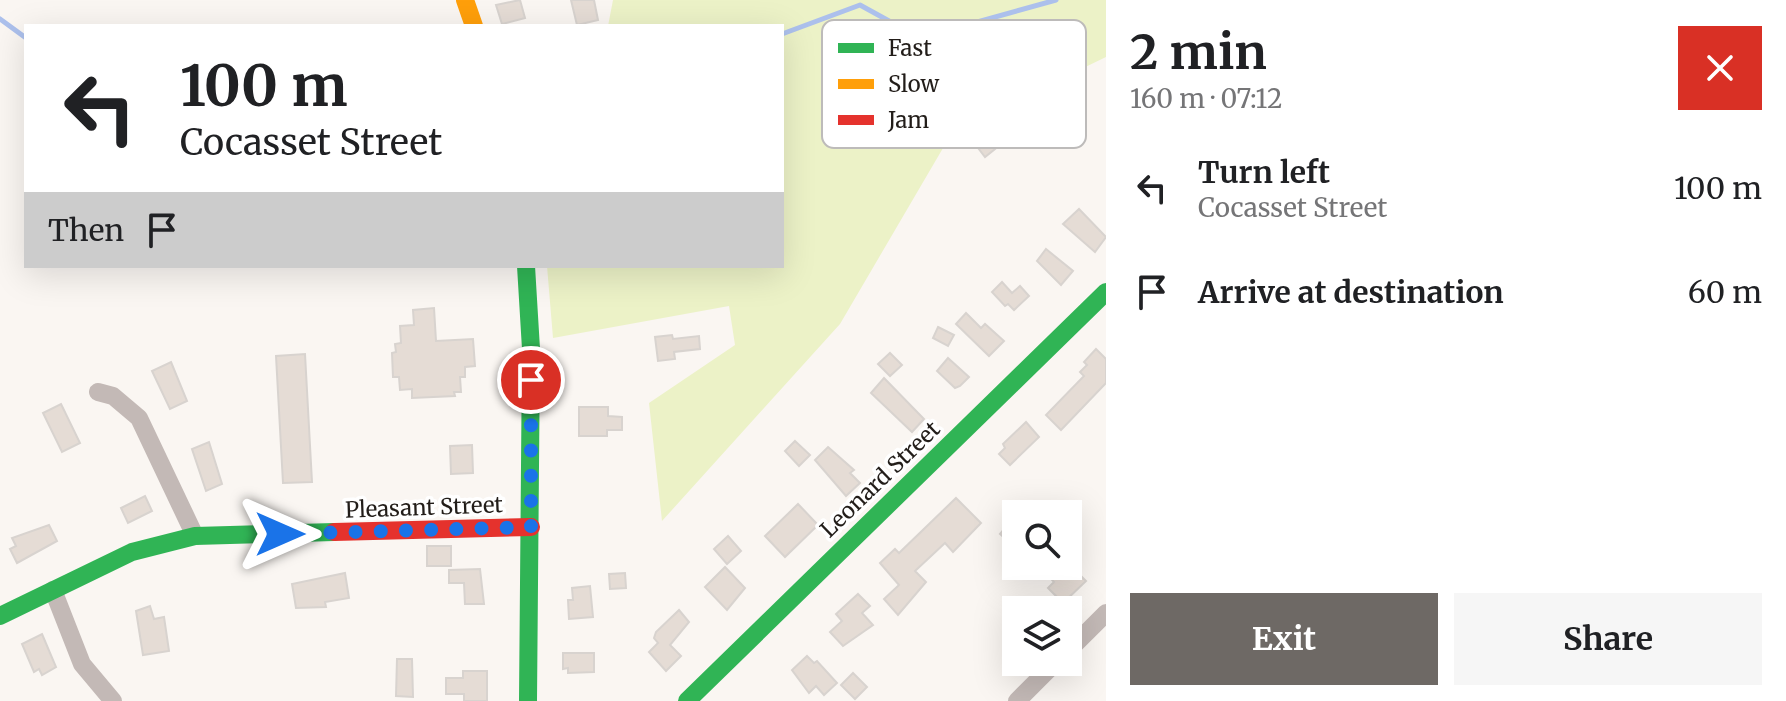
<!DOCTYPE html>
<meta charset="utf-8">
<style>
body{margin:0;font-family:Merriweather,serif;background:#f6f6f6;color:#202124;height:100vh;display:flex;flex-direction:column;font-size:30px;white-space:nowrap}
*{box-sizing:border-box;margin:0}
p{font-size:26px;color:#757577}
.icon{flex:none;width:44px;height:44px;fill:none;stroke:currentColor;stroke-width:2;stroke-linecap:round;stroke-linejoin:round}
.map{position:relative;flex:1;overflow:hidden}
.details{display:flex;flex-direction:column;background:#fff;width:680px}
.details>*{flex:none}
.top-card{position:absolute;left:24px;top:24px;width:760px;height:244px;border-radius:0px;box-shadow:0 8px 32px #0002;background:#fff;color:#202124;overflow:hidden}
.buttons{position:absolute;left:1002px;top:500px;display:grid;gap:16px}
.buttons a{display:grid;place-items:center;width:80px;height:80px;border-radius:0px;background:#fff;box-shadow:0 8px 32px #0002;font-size:40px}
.pin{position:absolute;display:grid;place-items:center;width:68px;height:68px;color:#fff;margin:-34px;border:4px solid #fff;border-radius:50%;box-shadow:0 2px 8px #0007}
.me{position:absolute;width:88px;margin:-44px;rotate:90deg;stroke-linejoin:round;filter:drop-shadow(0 0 6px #0008)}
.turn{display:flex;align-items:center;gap:28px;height:168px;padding:0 24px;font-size:36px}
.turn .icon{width:104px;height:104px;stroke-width:2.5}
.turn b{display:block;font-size:56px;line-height:68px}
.then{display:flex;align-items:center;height:76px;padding:0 24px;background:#0003;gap:16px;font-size:30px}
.round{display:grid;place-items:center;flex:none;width:84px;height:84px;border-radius:0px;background:#f6f6f6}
.overview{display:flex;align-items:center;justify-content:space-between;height:136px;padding:0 24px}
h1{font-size:48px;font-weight:700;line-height:60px}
.primary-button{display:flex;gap:16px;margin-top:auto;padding:16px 24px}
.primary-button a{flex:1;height:92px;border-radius:0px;background:#6e6965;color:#fff;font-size:32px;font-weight:700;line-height:92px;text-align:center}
.primary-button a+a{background:#f6f6f6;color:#202124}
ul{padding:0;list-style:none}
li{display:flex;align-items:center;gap:24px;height:104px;padding:0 24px}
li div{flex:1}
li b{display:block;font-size:30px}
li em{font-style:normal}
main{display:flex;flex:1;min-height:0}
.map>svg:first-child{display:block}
.green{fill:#ecf2c7}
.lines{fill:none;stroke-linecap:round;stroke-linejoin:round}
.stream{stroke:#acc0ec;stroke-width:5}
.building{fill:#e5dcd5;stroke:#d8d3cf;stroke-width:2}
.street{stroke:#c3b9b6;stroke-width:18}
.fast{stroke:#30b455;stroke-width:18}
.slow{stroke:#ff9f0a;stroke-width:18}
.jam{stroke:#e5322d;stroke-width:18}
.route{stroke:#1a73e8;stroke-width:14;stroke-dasharray:0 25.2}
.labels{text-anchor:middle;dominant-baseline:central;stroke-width:7;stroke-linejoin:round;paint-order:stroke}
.street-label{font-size:22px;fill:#221d19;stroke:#fff}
.key{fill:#fff;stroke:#bdbbba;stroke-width:2}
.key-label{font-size:22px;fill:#221d19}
</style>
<main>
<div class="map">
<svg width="1106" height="701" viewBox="0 0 1106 701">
<rect width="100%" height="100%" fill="#faf6f2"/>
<!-- green -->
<path class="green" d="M613,0H1106V57L953,131L840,324L662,521L649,403L735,345L729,306L553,338L547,266H782V26H608Z"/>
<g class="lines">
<!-- stream -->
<g class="stream">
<path d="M0,19L26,38"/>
<path d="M782,34L860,5L920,38L1056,0"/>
</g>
</g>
<!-- building -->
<g class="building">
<path d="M520,0L525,18L502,24L496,5Z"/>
<path d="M571,0H594L598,20L577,25Z"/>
<path d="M985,136L995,149L985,157L975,144Z"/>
<path d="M1079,209L1106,237L1095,252L1063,224Z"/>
<path d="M1046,249L1073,271L1061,285L1037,261Z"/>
<path d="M1002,282L1012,293L1020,286L1029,296L1014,310L1008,304L1005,306L992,292Z"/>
<path d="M434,308L436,341L473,339L475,366L465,367V377H460L461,392H454L455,396L412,398V389L400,390L399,377H393L392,353L396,352L395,344L401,343L400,326L414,325L413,310Z"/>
<path d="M966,313L981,328L985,324L1004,341L989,356L956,324Z"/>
<path d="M938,327L954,335L948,346L933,338Z"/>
<path d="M672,335L673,339L699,336L700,349L674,352L675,359L658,361L655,337Z"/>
<path d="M1096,349L1106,359V383L1061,430L1046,415L1084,376L1080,372L1087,365L1084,362Z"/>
<path d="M890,353L902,365L890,376L878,364Z"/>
<path d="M305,354L312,482L283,483L276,356Z"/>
<path d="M948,358L969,377L960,386L955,388L937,371Z"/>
<path d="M171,362L187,401L170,409L152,371Z"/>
<path d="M884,378L924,419L912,432L871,393Z"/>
<path d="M61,404L80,443L62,452L43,413Z"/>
<path d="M579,407H608V416L622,417V430H607V436H579Z"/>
<path d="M1026,422L1039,437L1010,465L999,454L1005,448L1003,444Z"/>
<path d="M795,441L810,455L799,466L785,451Z"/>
<path d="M209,442L222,484L206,491L192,449Z"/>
<path d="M472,445L473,473L451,474L450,446Z"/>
<path d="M828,447L854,470L850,473L860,483L846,496L815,460Z"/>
<path d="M145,496L152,511L128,523L121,508Z"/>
<path d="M956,498L981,523L953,552L945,543L915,571L926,582L898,615L884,599L899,585L880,563L895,549L899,553Z"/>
<path d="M798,504L818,525L785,557L765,536Z"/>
<path d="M1016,515V537L1010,543L1000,534Z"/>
<path d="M49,525L57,541L17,563L10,549L16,546L12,538Z"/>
<path d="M728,536L741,551L727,564L714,549Z"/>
<rect x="427" y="546" width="24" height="20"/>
<path d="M1051,566H1060L1066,572L1071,566L1086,581L1063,603L1048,588L1054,582L1045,572Z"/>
<path d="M725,567L745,588L727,610L705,587Z"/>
<path d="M480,569L484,604H465L464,583H449V570Z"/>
<path d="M345,573L349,598L325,602L326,607L296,608L292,584Z"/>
<path d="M625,573L626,588L610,589L609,574Z"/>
<path d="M590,586L593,617L569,619L568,600H573L572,588Z"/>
<path d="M858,594L870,606L862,613L873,625L843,646L830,632L842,621L836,614Z"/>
<path d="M150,606L154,619L164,617L169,651L143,655L136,611Z"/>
<path d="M679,610L689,622L670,645L681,656L666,671L649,652L658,643L654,638L656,632Z"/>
<path d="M42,634L56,667L42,675L39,669L34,672L22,644Z"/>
<path d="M563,653H594V672L568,673V668L563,669Z"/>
<path d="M807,656L814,663L817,661L837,683L824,695L816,686L809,693L792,670Z"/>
<path d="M397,659H412L413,697L396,696Z"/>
<path d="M463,671H487V701H464V694H446V678H463Z"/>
<path d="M853,673L867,687L855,699L841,685Z"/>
</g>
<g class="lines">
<!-- street -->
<g class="street">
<path d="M98,392L113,396L139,418L195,536"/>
<path d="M53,590L82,664L113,701"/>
<path d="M1068,651L1106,613"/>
<path d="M1017,701L1056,662"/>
</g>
<!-- fast -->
<g class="fast">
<path d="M526,266L531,349L528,701"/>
<path d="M0,616L132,552L195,536L334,532"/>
<path d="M687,701L1106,292"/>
</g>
<!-- slow -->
<path class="slow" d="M465,0L474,26"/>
<!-- jam -->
<path class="jam" d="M334,532L531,527"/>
</g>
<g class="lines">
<!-- route -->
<path class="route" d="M280,534L531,527V380"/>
</g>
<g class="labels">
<!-- street labels -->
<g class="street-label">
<text transform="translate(880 479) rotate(-44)">Leonard Street</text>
<text transform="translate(424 507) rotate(-2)">Pleasant Street</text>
</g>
</g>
<!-- legend -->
<rect x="822" y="20" width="264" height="128" rx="12" class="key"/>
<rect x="838" y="43" width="36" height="10" fill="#30b455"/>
<rect x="838" y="79" width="36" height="10" fill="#ff9f0a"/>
<rect x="838" y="115" width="36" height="10" fill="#e5322d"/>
<g class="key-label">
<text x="888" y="56">Fast</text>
<text x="888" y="92">Slow</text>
<text x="888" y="128">Jam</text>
</g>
</svg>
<div class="buttons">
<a><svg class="icon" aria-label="search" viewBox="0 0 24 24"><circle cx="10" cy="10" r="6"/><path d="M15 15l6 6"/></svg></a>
<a><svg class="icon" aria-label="layers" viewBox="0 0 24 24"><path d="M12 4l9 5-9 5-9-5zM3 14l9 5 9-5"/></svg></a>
</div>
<div class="pin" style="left:531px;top:380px;background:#d93025"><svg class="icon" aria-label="arrive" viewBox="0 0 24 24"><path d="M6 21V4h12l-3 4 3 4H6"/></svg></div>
<svg class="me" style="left:280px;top:534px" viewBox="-20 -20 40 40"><path d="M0-17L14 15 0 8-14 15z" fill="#1a73e8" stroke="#fff" stroke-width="4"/></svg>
<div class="top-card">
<div class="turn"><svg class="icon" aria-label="left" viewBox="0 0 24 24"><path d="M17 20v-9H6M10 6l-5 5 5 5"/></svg><div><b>100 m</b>Cocasset Street</div></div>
<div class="then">Then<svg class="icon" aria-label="arrive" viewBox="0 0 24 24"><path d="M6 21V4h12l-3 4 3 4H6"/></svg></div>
</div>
</div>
<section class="details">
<div class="overview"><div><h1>2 min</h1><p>160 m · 07:12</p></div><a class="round" style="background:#d93025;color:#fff"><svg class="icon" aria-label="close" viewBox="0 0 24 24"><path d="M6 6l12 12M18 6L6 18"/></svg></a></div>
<ul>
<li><svg class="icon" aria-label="left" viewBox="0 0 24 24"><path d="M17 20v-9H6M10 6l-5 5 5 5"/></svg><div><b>Turn left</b><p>Cocasset Street</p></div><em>100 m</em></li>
<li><svg class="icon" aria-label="arrive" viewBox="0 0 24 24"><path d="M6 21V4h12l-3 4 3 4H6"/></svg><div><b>Arrive at destination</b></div><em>60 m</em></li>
</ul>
<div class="primary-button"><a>Exit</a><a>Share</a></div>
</section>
</main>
